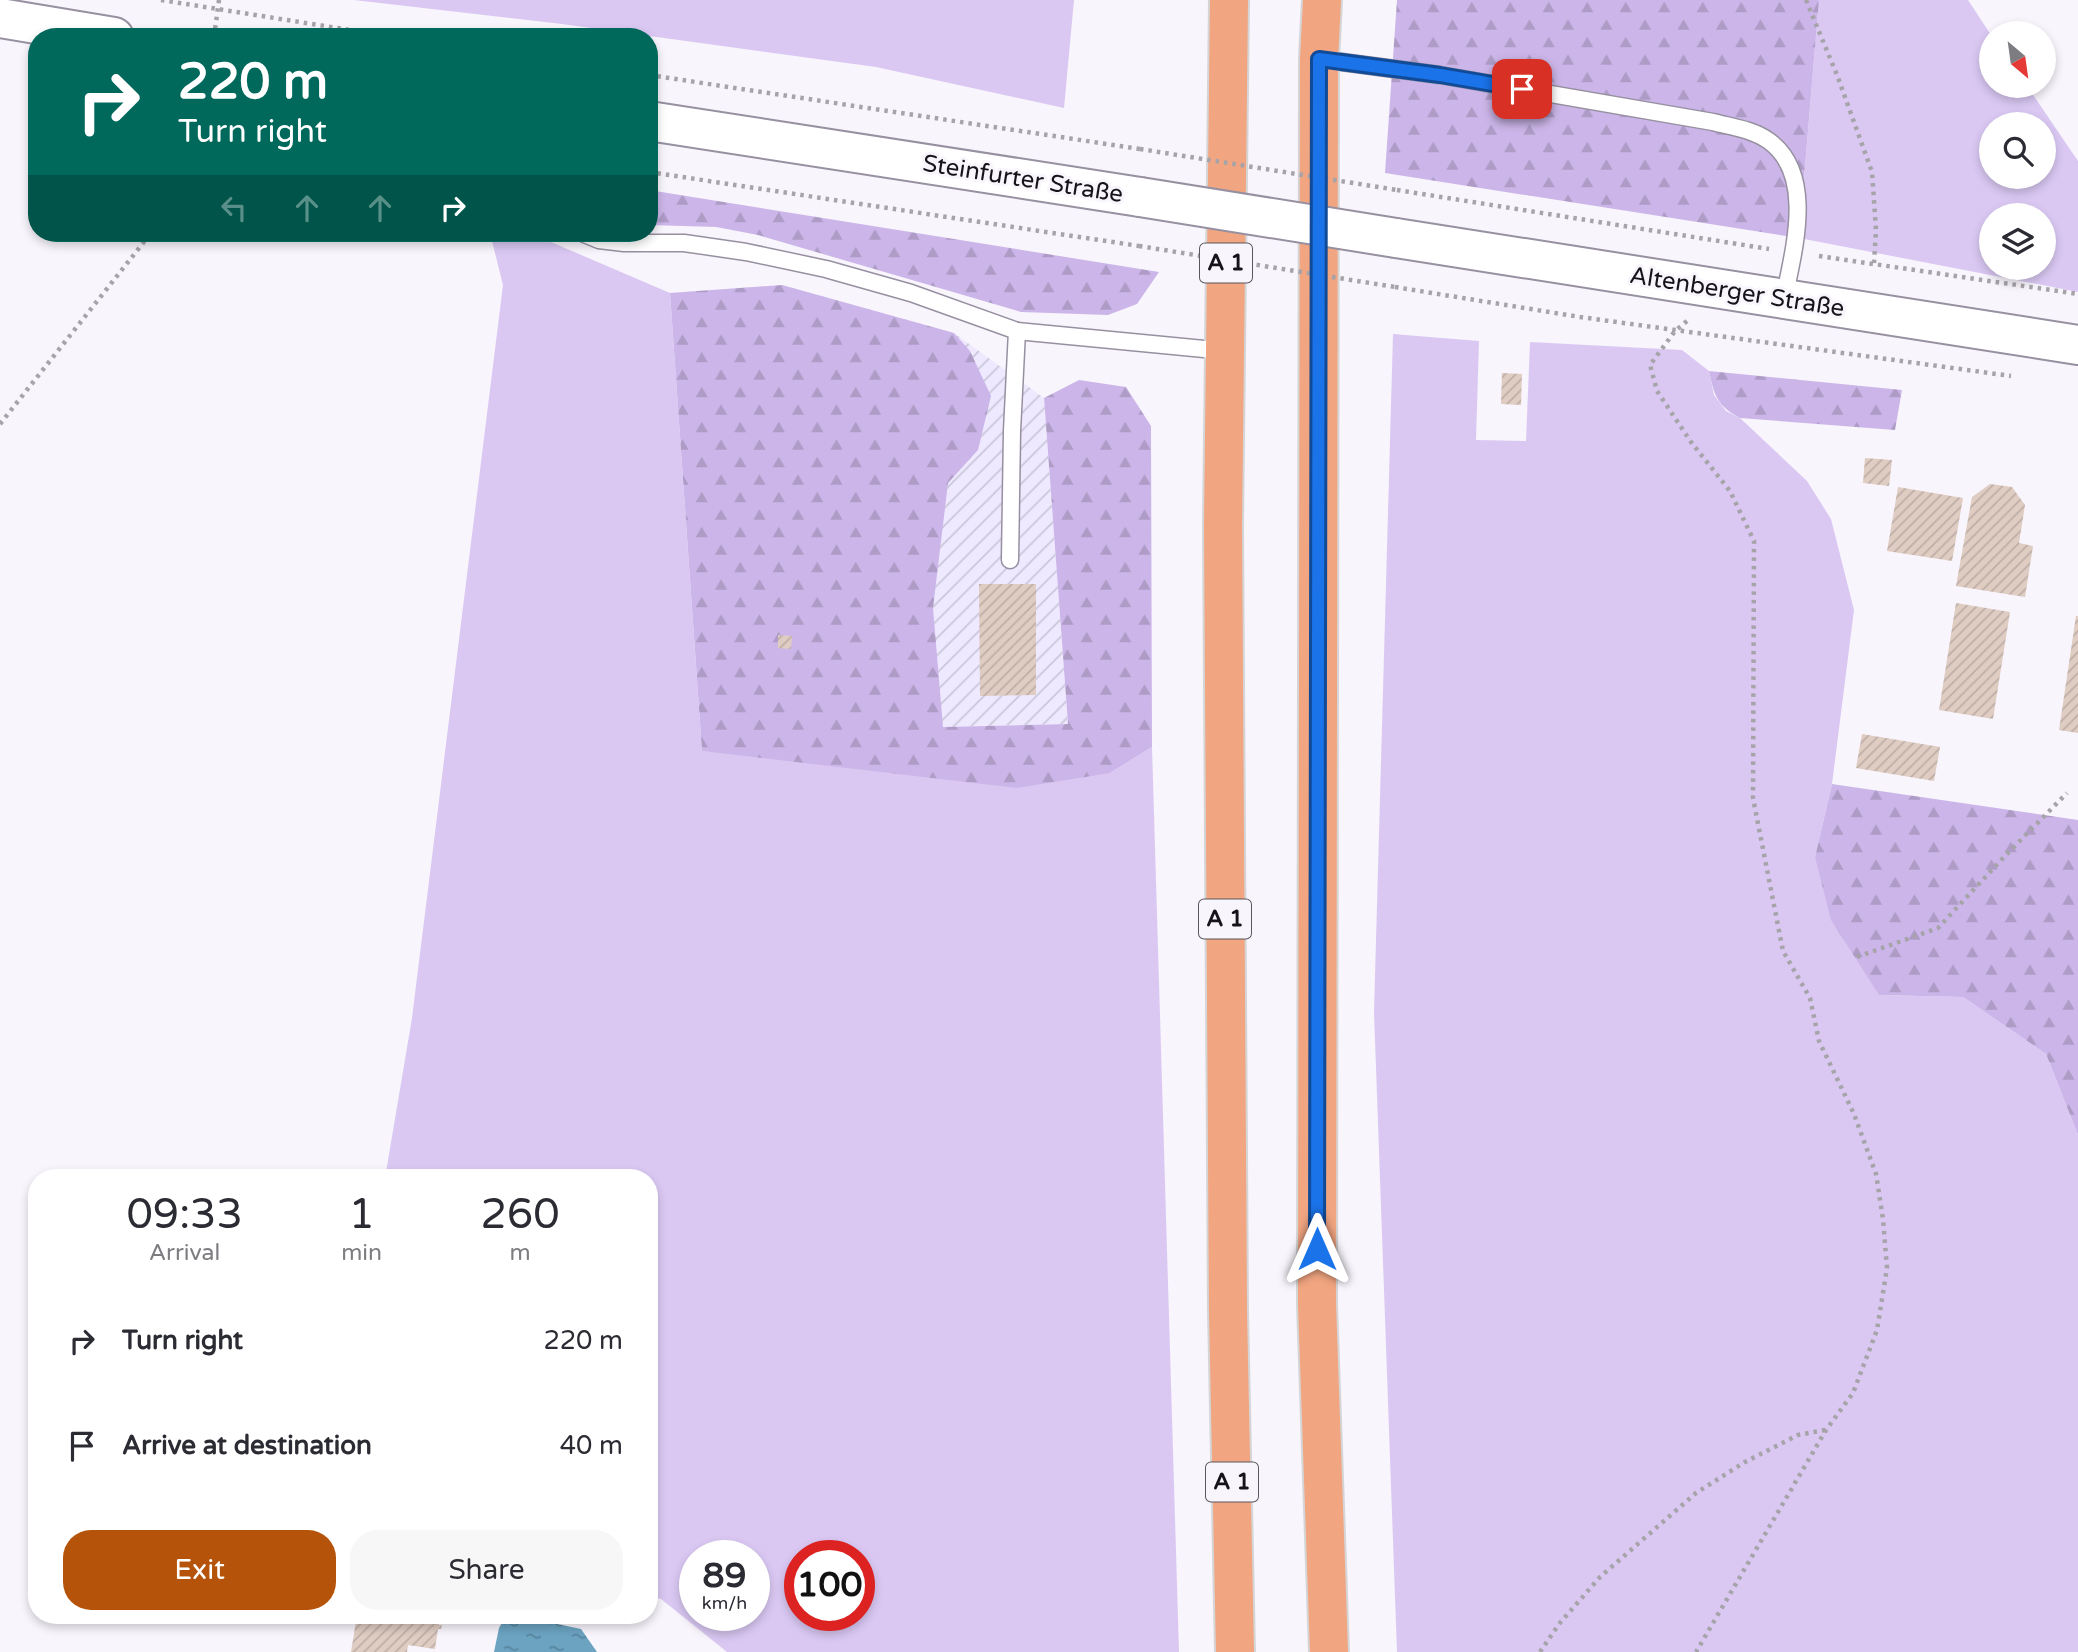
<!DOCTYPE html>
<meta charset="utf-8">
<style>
body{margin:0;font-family:"Varela Round",sans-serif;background:#f7f7f7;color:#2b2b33;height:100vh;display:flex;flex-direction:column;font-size:26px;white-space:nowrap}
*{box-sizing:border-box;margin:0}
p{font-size:23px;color:#7c7c81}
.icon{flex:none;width:38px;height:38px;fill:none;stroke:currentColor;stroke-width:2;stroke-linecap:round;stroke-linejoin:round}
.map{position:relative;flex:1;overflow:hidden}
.drawer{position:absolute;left:28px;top:1169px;width:630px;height:455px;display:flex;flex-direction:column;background:#fff;border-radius:28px;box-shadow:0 4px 10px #0003}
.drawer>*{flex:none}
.guide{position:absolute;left:28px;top:28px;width:630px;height:214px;border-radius:28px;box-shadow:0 4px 10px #0003;background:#00695c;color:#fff;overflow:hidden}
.needle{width:46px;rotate:151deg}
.buttons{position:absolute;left:1979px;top:21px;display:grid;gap:14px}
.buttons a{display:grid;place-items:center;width:77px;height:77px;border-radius:50%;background:#fff;box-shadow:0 4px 10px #0003;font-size:35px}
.speed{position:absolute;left:679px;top:1540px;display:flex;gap:14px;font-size:35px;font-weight:700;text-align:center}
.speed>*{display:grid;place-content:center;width:91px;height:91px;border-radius:50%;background:#fff;box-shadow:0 4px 10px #0003;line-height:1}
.speed small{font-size:18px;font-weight:400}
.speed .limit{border:10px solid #d22;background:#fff;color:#111}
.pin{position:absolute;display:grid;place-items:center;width:60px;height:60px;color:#fff;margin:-30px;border-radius:14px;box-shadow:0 4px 10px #0006}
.me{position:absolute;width:77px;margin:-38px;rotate:0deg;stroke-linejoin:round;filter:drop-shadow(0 0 5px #0008)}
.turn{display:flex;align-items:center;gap:24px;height:147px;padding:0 35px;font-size:32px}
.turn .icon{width:91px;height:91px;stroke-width:2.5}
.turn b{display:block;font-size:49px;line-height:60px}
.lanes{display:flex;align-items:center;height:66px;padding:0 35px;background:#0003;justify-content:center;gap:35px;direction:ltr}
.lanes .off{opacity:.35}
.eta{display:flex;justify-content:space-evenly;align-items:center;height:119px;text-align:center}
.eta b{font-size:42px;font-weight:600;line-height:49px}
.primary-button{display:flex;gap:14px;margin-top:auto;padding:14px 35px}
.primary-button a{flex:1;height:80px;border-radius:28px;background:#b45309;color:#fff;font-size:28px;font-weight:600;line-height:80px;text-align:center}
.primary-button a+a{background:#f7f7f7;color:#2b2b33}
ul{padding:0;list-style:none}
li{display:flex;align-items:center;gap:21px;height:105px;padding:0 35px}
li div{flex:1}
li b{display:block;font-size:26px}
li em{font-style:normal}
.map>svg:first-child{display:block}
.industrial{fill:url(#industrial-furrows)}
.green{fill:#dac8f3;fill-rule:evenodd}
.forest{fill:url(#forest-firs)}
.water{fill:url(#water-ripples)}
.building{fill:url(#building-hatch)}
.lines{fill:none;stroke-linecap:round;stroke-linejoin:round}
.service-casing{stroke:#9790a1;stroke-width:19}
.secondary-casing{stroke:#9790a1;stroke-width:42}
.motorway-casing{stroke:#d5d5d6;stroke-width:42}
.path{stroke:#a6a3a9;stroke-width:4.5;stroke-dasharray:3.5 5;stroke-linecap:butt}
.service{stroke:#fff;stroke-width:16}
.secondary{stroke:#fff;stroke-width:38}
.motorway{stroke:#f1a581;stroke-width:38}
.secondary-bridge-casing{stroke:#9790a1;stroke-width:42;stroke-linecap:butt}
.path-bridge{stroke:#a6a3a9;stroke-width:4.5;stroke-dasharray:3.5 5;stroke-linecap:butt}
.secondary-bridge{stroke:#fff;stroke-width:38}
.route-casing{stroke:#114b97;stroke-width:18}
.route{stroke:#1a73e8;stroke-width:12}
.labels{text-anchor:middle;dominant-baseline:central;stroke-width:6;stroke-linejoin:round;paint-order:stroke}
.shield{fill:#f8f5fc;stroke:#5a575d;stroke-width:2}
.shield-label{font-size:23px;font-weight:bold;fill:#161319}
.street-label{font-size:24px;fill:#161319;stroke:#f8f5fc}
</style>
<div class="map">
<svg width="2078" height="1652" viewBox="0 0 2078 1652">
<defs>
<pattern id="industrial-furrows" width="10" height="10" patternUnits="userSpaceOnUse" patternTransform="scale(1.75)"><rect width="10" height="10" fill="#eee9ff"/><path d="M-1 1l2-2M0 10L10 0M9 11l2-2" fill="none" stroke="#cbc7da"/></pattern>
<pattern id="forest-firs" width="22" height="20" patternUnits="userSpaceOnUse" patternTransform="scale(1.75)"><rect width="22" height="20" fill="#ccb6e9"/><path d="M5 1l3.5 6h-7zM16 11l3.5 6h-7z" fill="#ae9cc7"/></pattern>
<pattern id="water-ripples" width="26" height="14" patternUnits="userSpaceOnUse" patternTransform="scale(1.75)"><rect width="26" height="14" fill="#6ba3c1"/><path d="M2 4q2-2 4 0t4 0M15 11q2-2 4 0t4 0" fill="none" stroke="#57849c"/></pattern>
<pattern id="building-hatch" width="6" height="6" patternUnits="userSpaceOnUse" patternTransform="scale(1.75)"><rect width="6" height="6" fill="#dfccc2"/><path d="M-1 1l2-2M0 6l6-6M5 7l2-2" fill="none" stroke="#bfaea6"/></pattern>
</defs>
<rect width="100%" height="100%" fill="#f8f5fc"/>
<!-- industrial -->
<path class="industrial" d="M782,285L954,333L1044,398L1068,724L943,727L670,293Z"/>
<!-- green -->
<g class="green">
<path d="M354,0H1074L1064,108L876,67L562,24Z"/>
<path d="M1819,0H1968L1991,35L1992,86H2027L2078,161V292L1799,238ZM1992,124H2044V177H1992ZM1992,215H2044V268H1992Z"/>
<path d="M490,233H536L544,239L670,293L702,751L1110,773L1152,747L1179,1652H727L661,1599L649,1596V1178H385L412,1018L503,285ZM695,1556H754V1615H695ZM800,1556H859V1615H800Z"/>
<path d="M1393,334L1479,341L1476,440L1526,441L1530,342L1682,350L1709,371L1714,395L1726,411L1740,418L1807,481L1831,519L1854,610L1832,784L1815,857L1879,995L1963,997L2046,1054L2078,1135V1652H1397L1374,1012Z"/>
</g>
<!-- forest -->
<g class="forest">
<path d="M1397,0H1819L1799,238L1385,173Z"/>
<path d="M649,190L1159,272L1137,304L1108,315L1021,312L758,235L716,227L649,225Z"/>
<path d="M782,285L954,333L970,351L991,396L978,450L948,483L933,608L943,727L1068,724L1044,398L1079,380L1126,387L1151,426L1152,747L1110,773L1017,788L702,751L670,293Z"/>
<path d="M1709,371L1902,390L1895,430L1740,418C1717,406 1714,395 1709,371Z"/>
<path d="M1832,784L2078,820V1135L2046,1054L1963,997L1879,995L1831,920L1815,857Z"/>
</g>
<!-- water -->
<path class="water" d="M515,1615L581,1629L597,1652H494L499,1628L504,1619Z"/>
<!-- building -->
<g class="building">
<path d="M1502,373L1522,374L1521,405L1501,404Z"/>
<path d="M1865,458L1892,460L1889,486L1863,483Z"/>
<path d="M1990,484L2012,487L2025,505L2019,543L2033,546L2025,597L1956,586L1972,497Z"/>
<path d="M1898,487L1963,498L1952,561L1887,551Z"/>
<path d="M979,584H1036V695L980,696Z"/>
<path d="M1956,603L2010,612L1993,719L1939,710Z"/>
<path d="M2076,616H2078V733L2059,730Z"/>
<path d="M778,635L792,636L791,649L778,648Z"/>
<path d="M1862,734L1940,747L1934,781L1856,768Z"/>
<path d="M357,1615H440L439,1625H442L441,1629H438L435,1649L408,1645L407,1652H351Z"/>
</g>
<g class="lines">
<!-- service casing -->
<g class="service-casing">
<g id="service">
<path d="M1319,59L1440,75L1713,122C1732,127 1752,129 1769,141C1816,175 1793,252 1784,299"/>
<path d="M582,233L599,240L624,243H684L746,252L826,269L911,293L1017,331L1012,431L1010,560"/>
<path d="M1017,331L1225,351"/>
</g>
</g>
<!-- secondary casing -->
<g class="secondary-casing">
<g id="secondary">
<path d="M0,18L114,37"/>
<path d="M649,121L1140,197"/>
<path d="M1396,238L2078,345"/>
</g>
</g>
<!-- motorway casing -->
<g class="motorway-casing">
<g id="motorway">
<path d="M1229,0L1223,526L1228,1311L1235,1652"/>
<path d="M1322,0L1319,59L1317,1304L1329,1652"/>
</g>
</g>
<!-- path -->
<g class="path">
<path d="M161,0L394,37"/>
<path d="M1806,0L1837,75L1872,172L1876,230L1874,263"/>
<path d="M214,37L219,0"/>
<path d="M649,75L1140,149"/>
<path d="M649,172L1139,246"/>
<path d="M1397,190L1769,249"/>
<path d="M1819,256L2078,294"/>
<path d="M1395,287L1580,317L2011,376"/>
<path d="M1687,321L1675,331L1650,365L1657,391L1691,442L1730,491L1754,541L1753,798L1783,951L1810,998L1819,1041L1854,1114L1876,1174L1883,1219L1887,1268L1877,1330L1853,1393L1826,1430L1696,1652"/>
<path d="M0,424L151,233"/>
<path d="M1857,957L1938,928L2003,858L2067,793"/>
<path d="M1540,1652L1559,1624L1600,1577L1696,1493L1745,1462L1798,1435L1825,1430"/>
</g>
<!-- service -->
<use href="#service" class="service"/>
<!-- secondary -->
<use href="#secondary" class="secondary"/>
<!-- motorway -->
<use href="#motorway" class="motorway"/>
<!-- secondary-bridge casing -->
<g class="secondary-bridge-casing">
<path id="secondary-bridge" d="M1140,197L1396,238"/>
</g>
<!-- path-bridge -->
<g class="path-bridge">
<path d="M1140,149L1397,190"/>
<path d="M1139,246L1395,287"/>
</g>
<!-- secondary-bridge -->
<use href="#secondary-bridge" class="secondary-bridge"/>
</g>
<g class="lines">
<!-- route casing -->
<g class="route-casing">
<path id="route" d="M1317,1249L1319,59L1440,75L1522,89"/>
</g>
<!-- route -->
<use href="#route" class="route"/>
</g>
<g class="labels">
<!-- shield labels -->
<g class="shield">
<rect x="1200" y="243.5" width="52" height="39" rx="5"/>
<rect x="1199" y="899.5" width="52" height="39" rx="5"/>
<rect x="1206" y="1462.5" width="52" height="39" rx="5"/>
</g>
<g class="shield-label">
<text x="1226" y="263">A 1</text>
<text x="1225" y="919">A 1</text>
<text x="1232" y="1482">A 1</text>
</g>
<!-- street labels -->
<g class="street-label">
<text transform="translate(1023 179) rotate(9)">Steinfurter Straße</text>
<text transform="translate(1737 292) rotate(9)">Altenberger Straße</text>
</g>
</g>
</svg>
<div class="buttons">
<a><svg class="needle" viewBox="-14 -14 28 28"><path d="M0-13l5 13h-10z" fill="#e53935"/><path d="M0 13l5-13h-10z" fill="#7c7c81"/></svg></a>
<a><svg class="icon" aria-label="search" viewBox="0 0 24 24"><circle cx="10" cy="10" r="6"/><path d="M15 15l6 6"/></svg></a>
<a><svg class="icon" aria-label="layers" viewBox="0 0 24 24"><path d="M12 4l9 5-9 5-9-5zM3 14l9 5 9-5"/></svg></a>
</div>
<div class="speed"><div>89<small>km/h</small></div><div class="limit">100</div></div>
<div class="pin" style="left:1522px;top:89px;background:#d93025"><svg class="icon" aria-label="arrive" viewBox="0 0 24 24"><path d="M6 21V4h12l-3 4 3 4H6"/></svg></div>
<svg class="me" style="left:1317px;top:1249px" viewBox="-20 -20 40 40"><path d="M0-17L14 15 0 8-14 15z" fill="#1a73e8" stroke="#fff" stroke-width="4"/></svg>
<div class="guide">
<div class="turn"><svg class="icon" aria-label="right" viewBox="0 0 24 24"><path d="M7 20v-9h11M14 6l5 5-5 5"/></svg><div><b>220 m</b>Turn right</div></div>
<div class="lanes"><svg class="icon off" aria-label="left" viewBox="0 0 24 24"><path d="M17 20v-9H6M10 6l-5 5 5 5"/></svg><svg class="icon off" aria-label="ahead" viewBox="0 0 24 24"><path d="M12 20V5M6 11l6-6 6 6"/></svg><svg class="icon off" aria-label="ahead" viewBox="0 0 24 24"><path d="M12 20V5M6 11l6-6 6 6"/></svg><svg class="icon" aria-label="right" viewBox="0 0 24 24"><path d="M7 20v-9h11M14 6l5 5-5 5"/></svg></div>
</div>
<section class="drawer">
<div class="eta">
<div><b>09:33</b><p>Arrival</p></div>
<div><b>1</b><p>min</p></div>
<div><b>260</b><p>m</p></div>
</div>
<ul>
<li><svg class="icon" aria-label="right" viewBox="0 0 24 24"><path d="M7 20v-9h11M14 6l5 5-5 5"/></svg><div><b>Turn right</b></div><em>220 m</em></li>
<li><svg class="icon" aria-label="arrive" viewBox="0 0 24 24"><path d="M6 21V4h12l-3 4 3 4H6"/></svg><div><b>Arrive at destination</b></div><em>40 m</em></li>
</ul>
<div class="primary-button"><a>Exit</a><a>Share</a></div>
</section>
</div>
